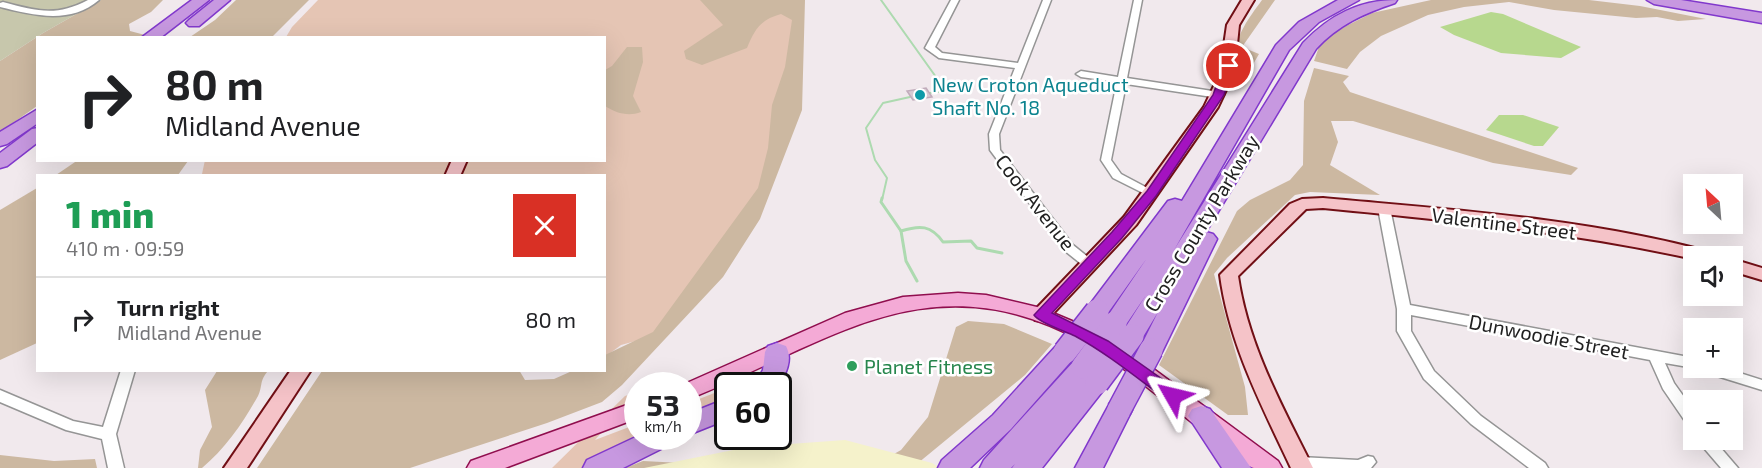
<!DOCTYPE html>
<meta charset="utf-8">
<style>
body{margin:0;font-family:"Exo 2",sans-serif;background:#f2f2f2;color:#202124;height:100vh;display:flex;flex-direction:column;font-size:22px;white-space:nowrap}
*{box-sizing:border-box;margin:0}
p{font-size:20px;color:#757577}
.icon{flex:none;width:33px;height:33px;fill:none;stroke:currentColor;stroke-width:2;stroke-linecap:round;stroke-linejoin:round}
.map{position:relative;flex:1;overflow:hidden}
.drawer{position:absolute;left:36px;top:174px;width:570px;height:198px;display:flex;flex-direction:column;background:#fff;border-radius:0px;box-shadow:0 6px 24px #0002}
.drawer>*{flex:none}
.hud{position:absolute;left:36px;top:36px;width:570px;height:126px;border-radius:0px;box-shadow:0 6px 24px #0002;background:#fff;color:#202124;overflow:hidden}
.needle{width:39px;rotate:334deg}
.fabs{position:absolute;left:1683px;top:174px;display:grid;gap:12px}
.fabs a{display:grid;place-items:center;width:60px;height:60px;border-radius:0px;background:#fff;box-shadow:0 6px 24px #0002;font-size:30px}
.speed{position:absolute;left:624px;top:372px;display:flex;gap:12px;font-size:30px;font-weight:700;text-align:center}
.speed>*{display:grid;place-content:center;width:78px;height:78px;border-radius:50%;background:#fff;box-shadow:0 6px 24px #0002;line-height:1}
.speed small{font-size:15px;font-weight:400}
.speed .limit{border:3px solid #111;border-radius:9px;background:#fff;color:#111}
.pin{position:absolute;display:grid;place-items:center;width:51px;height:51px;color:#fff;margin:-26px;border:3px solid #fff;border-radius:50%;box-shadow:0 2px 6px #0007}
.me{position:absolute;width:66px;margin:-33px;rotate:307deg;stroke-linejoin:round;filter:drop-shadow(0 0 4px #0008)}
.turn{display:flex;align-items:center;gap:21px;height:126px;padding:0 30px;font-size:27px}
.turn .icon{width:78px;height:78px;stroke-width:2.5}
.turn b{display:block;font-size:42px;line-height:51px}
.round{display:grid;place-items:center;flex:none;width:63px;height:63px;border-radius:0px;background:#f2f2f2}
.summary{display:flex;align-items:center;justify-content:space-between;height:102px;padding:0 30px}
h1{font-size:36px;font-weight:800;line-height:45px;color:#1e9e55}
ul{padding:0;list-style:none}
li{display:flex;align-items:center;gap:18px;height:84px;padding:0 30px;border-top:2px solid #e0e0e0}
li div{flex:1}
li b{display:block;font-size:22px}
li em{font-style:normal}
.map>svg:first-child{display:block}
.grass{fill:#e5c5b4}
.forest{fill:#ccb8a1}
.cemetery{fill:#c7c7ac}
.park{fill:#f5f2cb}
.pitch{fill:#b7d88e}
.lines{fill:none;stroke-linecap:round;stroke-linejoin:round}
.stream-far1{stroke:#addab0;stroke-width:2}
.stream{stroke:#addab0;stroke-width:3}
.building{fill:#d7c9d3;stroke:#c1acbb;stroke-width:1.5}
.street-casing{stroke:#959595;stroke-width:3}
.secondary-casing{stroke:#710f15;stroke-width:4}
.primary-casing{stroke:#900e4e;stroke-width:3}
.highway-casing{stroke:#8138cc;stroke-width:3}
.street{fill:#fff;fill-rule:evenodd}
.secondary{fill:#f5c3c8;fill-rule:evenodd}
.primary{fill:#f4aad6;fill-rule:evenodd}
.highway{fill:#c798e0;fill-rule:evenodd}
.highway-bridge-casing{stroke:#8138cc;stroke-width:26;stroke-linecap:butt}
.highway-bridge{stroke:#c798e0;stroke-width:23}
.route{fill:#a412c0;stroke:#6b0c7d;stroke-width:1.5}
.culture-dot{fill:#0f9aa8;stroke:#fff;stroke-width:2}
.leisure-dot{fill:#2e9e5b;stroke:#fff;stroke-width:2}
.labels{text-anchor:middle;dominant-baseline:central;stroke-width:5;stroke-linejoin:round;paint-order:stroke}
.culture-label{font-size:20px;fill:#0d838f;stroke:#fff;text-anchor:start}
.street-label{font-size:20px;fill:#212121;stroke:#fff}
.leisure-label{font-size:20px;fill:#27864d;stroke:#fff;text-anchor:start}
</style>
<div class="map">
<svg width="1762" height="468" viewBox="0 0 1762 468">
<rect width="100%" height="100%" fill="#f1e9ed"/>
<!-- grass -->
<g class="grass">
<path d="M318,0H797V33L761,195L658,335L621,345L605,357L604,176L202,174L205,160H604V38L286,37L292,27Z"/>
<path d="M727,388V403L689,420V403Z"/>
<path d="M637,392L595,440L637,424L638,436L588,468H552L625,396Z"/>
</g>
<!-- forest -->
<g class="forest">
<path d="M101,0H163L151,12L129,24L130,31L145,35L140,37L38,38L37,106L0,132V61L43,33Z"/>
<path d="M236,0H309L272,37H190L215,20Z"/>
<path d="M700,0H805L802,110L760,219L723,277L622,385L602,402L547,423L410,468H257L322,371L519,370L525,380L554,379L572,371L604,370L605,355L653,332L758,188L768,148L772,105L785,67L792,20L781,14C760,20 755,29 747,48L702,65L686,59L684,51L723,25Z"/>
<path d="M1262,0H1275L1242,47L1259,54L1244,80C1225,49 1243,26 1262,0Z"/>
<path d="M1431,0H1589L1640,6L1706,19L1678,21L1657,17L1636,18L1554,10L1509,2L1464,7L1428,15L1381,36L1360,52L1347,69L1314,61L1321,41L1346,26L1372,13Z"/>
<path d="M627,47H642L643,62L633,96L641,112C628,117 616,113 605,106V70L612,66Z"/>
<path d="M1314,68L1349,76L1343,82L1350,92L1578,168L1571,175L1493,163L1353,121H1331L1338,142L1330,165L1380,195L1310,192L1295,195L1227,258L1214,274L1245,387L1248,415H1228L1159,365L1237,211L1250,200L1290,180L1303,165L1304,101Z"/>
<path d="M78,160H188V161L178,175H56Z"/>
<path d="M37,188V343L0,360V210Z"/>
<path d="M968,321L1004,324L1052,344L1025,375L912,468H625L643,461L701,464L878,463L901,450L928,417L956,327Z"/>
<path d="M217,371H268C259,381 263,386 258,396C243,423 225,449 202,468H198L200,450L212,427L205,390Z"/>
<path d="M0,455L54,461L95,459L97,468H0Z"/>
</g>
<!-- cemetery -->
<path class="cemetery" d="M0,0H101L43,33L0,61Z"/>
<!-- park -->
<path class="park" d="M845,440L932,463L940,468H644L748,447Z"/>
<!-- pitch -->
<g class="pitch">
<path d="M1491,12L1503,14L1581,47L1561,58L1501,53L1454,35L1440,27Z"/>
<path d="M1499,115H1523L1559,127L1543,146H1534L1486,130Z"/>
</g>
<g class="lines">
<!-- stream-far1 -->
<g class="stream-far1">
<path d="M881,0L946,91L930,93"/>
<path d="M882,200L887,178L875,160L866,128L883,103L910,97"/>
</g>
<!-- stream -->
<g class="stream">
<path d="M882,198L881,202L901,231L906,261L917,281"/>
<path d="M901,231C920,225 931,225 943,242L971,241L977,248L1002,253"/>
</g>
</g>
<!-- building -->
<path class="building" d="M926,88L932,97L913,100L907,91Z"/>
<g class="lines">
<!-- street casing -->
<g class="street-casing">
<g id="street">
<path d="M88,0H99C70,25 33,15 0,7V3L3,2C37,11 56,17 88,0Z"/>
<path d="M951,0H959L935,47L942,53L1018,63L1043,0H1051L999,134L1000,150L1073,245L1093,261L1095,264L1093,267H1085L1065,251L990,150L989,134L1015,68L939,58L925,48Z"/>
<path d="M1134,0H1142L1127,78L1219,92L1224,95L1219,98L1126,84L1111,160L1121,174L1155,192L1157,194L1155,196L1151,197L1113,178L1101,160L1117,82L1081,77L1076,74L1081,71L1118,77Z"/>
<path d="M1384,204L1390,208L1410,305L1694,358V368H1696H1694L1665,363L1674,383L1694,411V429L1689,427L1663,389L1650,360L1411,315V331L1434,371L1481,416L1545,463L1548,468H1529L1471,424L1424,379L1397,331V309L1378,208Z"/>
<path d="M1702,368H1724L1762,380V390L1704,372Z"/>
<path d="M121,370H135L116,434L124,468H108L102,439L66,430L0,402V390L73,421L103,427Z"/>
<path d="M1697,440H1714L1738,468H1721Z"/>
<path d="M1368,456L1373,457L1376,462L1371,468H1296L1292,463L1295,458L1300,457L1358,460Z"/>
</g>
</g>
<!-- secondary casing -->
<g class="secondary-casing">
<g id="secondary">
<path d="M1242,0H1254L1239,25L1234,73L1218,107L1136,225L1047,320L1041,321L1035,320L1032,315L1035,310L1124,217L1204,107L1220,73L1227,25Z"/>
<path d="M452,160H467L460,176H445Z"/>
<path d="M1323,198C1452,210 1585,218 1710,252L1712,256H1694V259C1571,232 1447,220 1323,208L1306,209L1238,276C1248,345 1282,406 1313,468H1291C1262,406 1229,344 1220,275L1290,204L1302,199Z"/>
<path d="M1732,259L1762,268V280L1732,271Z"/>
<path d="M291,370H311L247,468H224Z"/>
</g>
</g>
<!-- primary casing -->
<g class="primary-casing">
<g id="primary">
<path d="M958,293L986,295L1041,308L1098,332L1140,359L1278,461L1282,468C1273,468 1262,468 1254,468C1244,466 1187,418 1174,408C1144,386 1115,359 1082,341C930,259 833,340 696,396L688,398V386H680L845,313L903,297Z"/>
<path d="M638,401V418L505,468H467L471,461Z"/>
</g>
</g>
<!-- highway casing -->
<g class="highway-casing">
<g id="highway">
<path d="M192,0H209L160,38H141Z"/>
<path d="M214,0H230L199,26H189L186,23L189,20Z"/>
<path d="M1338,0H1359L1319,22L1289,50L1174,250L1303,43C1330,15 1359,0 1397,0L1395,3C1365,13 1338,25 1316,49L1206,232L1213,234L1217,239L1163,350L1160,356L1151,359L1142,356L1139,350L1158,312L1140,342L1132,345L1124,342L1120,336L1146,295L1123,329L1115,331L1107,329L1103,323L1147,258L1105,317L1097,319L1089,317L1085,311L1168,201L1175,199L1182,201L1276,45L1299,22Z"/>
<path d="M1647,0H1681L1762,13V23L1654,4Z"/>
<path d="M38,109V123L7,144L0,146V132Z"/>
<path d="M38,128V142L7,166L0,168V153L32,129Z"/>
<path d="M777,343L786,346C793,360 786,374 778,386H754L763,370L765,352L768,346Z"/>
<path d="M1065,343L1074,346L1077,352L1074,358L1011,429L970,468H938L942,460L993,415L1056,346Z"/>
<path d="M1083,358L1092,361L1095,367L1090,376L1097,374L1106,376L1109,383L1042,468H1012L1015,464L1011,468H980L984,460L1074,361Z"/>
<path d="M728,398V419L688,435V414Z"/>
<path d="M1119,400L1128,403L1132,410L1103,468H1075L1110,403Z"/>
<path d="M1201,406L1210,409L1251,468H1222L1188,416L1192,409Z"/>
<path d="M638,436H677L673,443L623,468H583L587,460Z"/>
</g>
</g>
<!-- street -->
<use href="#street" class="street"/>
<!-- secondary -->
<use href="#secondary" class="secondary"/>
<!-- primary -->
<use href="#primary" class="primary"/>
<!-- highway -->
<use href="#highway" class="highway"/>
<!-- highway-bridge casing -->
<g class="highway-bridge-casing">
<g id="highway-bridge">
<path d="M1065,352L1097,311"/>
<path d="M1083,367L1115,323"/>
<path d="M1097,383L1132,336"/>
<path d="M1119,410L1151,350"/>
</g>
</g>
<!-- highway-bridge -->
<use href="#highway-bridge" class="highway-bridge"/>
</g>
<!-- route -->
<path class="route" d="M1229,63L1234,66L1224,95L1156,196L1122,238L1052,313L1108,341L1179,391L1181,396L1179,400L1173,402L1167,400C1137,378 1108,354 1075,336C1065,331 1039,323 1034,315L1112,232L1147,191L1213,95L1223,66Z"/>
<!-- markers -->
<circle class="culture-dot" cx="920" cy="95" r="6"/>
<circle class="leisure-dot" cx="852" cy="366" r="6"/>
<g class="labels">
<!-- culture labels -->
<g class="culture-label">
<text x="932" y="84">New Croton Aqueduct<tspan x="932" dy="23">Shaft No. 18</tspan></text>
</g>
<!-- street labels -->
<g class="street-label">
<text transform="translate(1036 202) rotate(52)">Cook Avenue</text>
<text transform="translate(1201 223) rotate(-59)">Cross County Parkway</text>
<text transform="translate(1504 223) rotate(7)">Valentine Street</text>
<text transform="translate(1549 336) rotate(11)">Dunwoodie Street</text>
</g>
<!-- leisure labels -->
<g class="leisure-label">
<text x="864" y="366">Planet Fitness</text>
</g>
</g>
</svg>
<div class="fabs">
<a><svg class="needle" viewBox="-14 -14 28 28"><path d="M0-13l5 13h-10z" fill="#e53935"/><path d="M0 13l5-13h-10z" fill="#757577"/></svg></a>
<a><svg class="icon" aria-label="sound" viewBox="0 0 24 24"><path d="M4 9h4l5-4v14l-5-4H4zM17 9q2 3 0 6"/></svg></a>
<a>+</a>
<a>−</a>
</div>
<div class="speed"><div>53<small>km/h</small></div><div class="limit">60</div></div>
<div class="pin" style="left:1229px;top:66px;background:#d93025"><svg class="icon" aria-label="arrive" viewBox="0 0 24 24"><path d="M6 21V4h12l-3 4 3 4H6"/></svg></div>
<svg class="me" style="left:1173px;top:396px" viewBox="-20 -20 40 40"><path d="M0-17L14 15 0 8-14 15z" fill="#a412c0" stroke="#fff" stroke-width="4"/></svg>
<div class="hud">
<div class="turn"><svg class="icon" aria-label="right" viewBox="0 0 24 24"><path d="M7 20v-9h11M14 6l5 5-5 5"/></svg><div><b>80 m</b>Midland Avenue</div></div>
</div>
<section class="drawer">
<div class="summary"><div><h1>1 min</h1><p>410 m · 09:59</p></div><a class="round" style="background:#d93025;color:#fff"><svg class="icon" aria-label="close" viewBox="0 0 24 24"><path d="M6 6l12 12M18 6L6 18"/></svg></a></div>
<ul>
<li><svg class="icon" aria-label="right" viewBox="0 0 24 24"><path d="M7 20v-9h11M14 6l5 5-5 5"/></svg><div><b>Turn right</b><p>Midland Avenue</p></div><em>80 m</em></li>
</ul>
</section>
</div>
